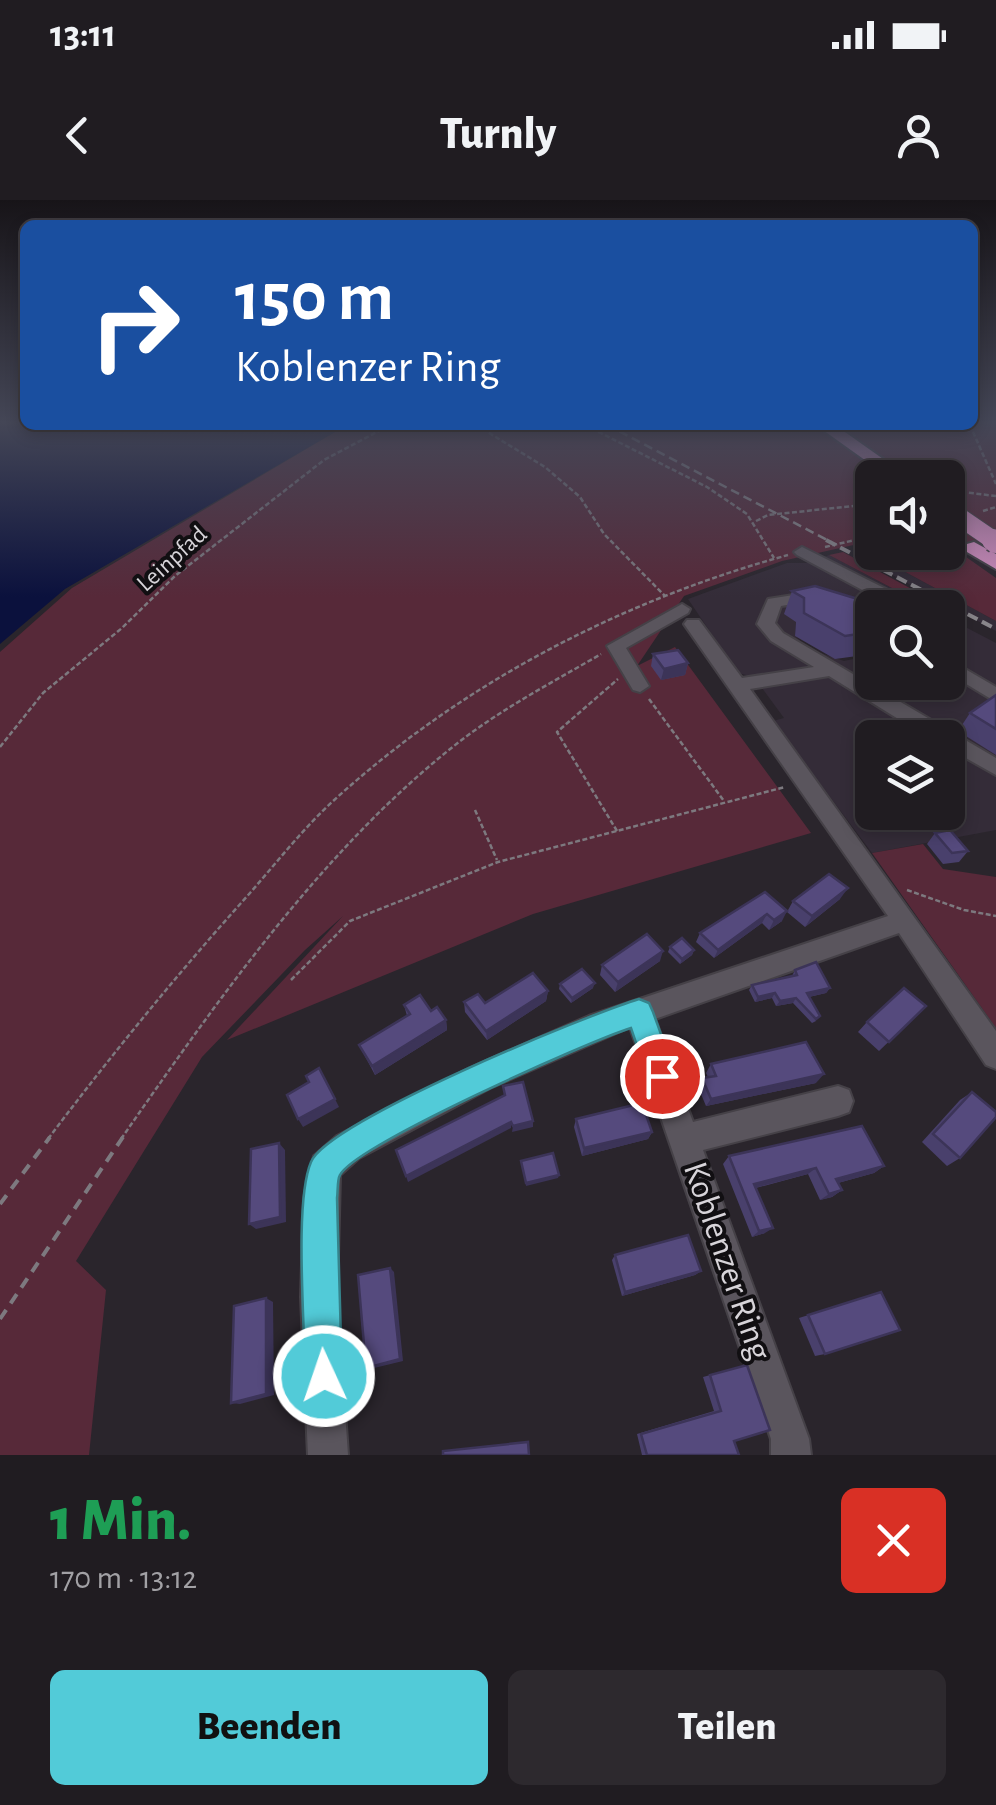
<!DOCTYPE html>
<html lang="de">
<meta charset="utf-8">
<style>
body{margin:0;font-family:"Alegreya Sans",sans-serif;background:#2d292e;color:#f1f3f6;height:100vh;display:flex;flex-direction:column;font-size:38px;white-space:nowrap}
*{box-sizing:border-box;margin:0}
p{font-size:32px;color:#a2a1a5}
.icon{flex:none;width:55px;height:55px;fill:none;stroke:currentColor;stroke-width:2;stroke-linecap:round;stroke-linejoin:round}
.map{position:relative;height:1255px;overflow:hidden}
.details{display:flex;flex-direction:column;background:#201c21;flex:1}
.details>*{flex:none}
.banner{position:absolute;left:20px;top:20px;width:958px;height:210px;border-radius:15px;box-shadow:0 5px 15px #0003,0 0 0 2px #3d3a3f;background:#1a4fa0;color:#fff;overflow:hidden}
.tools{position:absolute;left:855px;top:260px;display:grid;gap:20px}
.tools a{display:grid;place-items:center;width:110px;height:110px;border-radius:15px;background:#201c21;box-shadow:0 5px 15px #0003,0 0 0 2px #3d3a3f;font-size:50px}
.pin{position:absolute;display:grid;place-items:center;width:85px;height:85px;color:#fff;margin:-42px;border:5px solid #fff;border-radius:50%;box-shadow:0 2px 10px #0007}
.me{position:absolute;width:110px;margin:-55px;rotate:357deg;stroke-linejoin:round;filter:drop-shadow(0 0 8px #0008)}
.turn{display:flex;align-items:center;gap:35px;height:210px;padding:0 50px;font-size:45px}
.turn .icon{width:130px;height:130px;stroke-width:2.5}
.turn b{display:block;font-size:70px;line-height:85px}
.round{display:grid;place-items:center;flex:none;width:105px;height:105px;border-radius:15px;background:#2d292e}
.overview{display:flex;align-items:center;justify-content:space-between;height:170px;padding:0 50px}
h1{font-size:60px;font-weight:800;line-height:75px;color:#1e9e55}
.button{display:flex;gap:20px;margin-top:auto;padding:20px 50px}
.button a{flex:1;height:115px;border-radius:15px;background:#52cbd8;color:#111;font-size:40px;font-weight:800;line-height:115px;text-align:center}
.button a+a{background:#2d292e;color:#f1f3f6}
.status{display:flex;justify-content:space-between;align-items:center;height:70px;padding:0 50px;background:#201c21;direction:ltr}
.status svg{height:28px;fill:currentColor}
header{display:flex;justify-content:space-between;align-items:center;height:130px;padding:0 50px;background:#201c21;font-size:45px;font-weight:800}
.map>svg:first-child{display:block}
.built{fill:#342c38;fill-rule:evenodd}
.green{fill:#572939}
.water{fill:#0b113d}
.lines{fill:none;stroke-linecap:round;stroke-linejoin:round}
.minor-casing{stroke:#454147;stroke-width:4}
.highway-casing{stroke:#454147;stroke-width:4}
.path-far1{stroke:#7d797f;stroke-width:2.5;stroke-dasharray:5 2.5;stroke-linecap:butt}
.path{stroke:#7d797f;stroke-width:4;stroke-dasharray:11 8;stroke-linecap:butt}
.minor{fill:#5a555d;fill-rule:evenodd}
.highway{fill:#d28ec0;fill-rule:evenodd}
.rail-far1{stroke:#89868b;stroke-width:2.5;stroke-dasharray:9 5;stroke-linecap:butt}
.rail{stroke:#89868b;stroke-width:4;stroke-dasharray:11 5;stroke-linecap:butt}
.highway-bridge-far1-casing{stroke:#454147;stroke-width:20;stroke-linecap:butt}
.highway-bridge-casing{stroke:#454147;stroke-width:25;stroke-linecap:butt}
.highway-bridge-far1{stroke:#d28ec0;stroke-width:18}
.highway-bridge{stroke:#d28ec0;stroke-width:22}
.wall{fill:#49406c}
.shaded-wall{fill:#3c3458}
.building{fill:#554a7d;stroke:#3c3458;stroke-width:2.5}
.route{fill:#52cbd8;stroke:#35848c;stroke-width:2.5}
.labels{text-anchor:middle;dominant-baseline:central;stroke-width:8;stroke-linejoin:round;paint-order:stroke}
.far-street-label{font-size:25px;fill:#d7d4d9;stroke:#110f12}
.near-street-label{font-size:35px;fill:#d7d4d9;stroke:#110f12}
</style>
<div class="status"><b>13:11</b><svg viewBox="0 0 49 12"><path d="M0 12V9h3v3zM5 12V6h3v6zM10 12V3h3v9zM15 12V0h3v12zM26 1h20v11H26zM47 4h2v5h-2z"/></svg></div>
<header><svg class="icon" aria-label="back" viewBox="0 0 24 24"><path d="M15 5l-7 7 7 7"/></svg>Turnly<svg class="icon" aria-label="person" viewBox="0 0 24 24"><circle cx="12" cy="8" r="4"/><path d="M4 21q1-7 8-7t8 7"/></svg></header>
<div class="map">
<svg width="996" height="1255" viewBox="0 0 996 1255">
<rect width="100%" height="100%" fill="#2a252c"/>
<!-- built -->
<g class="built">
<path d="M872,354L996,421V431L861,358Z"/>
<path d="M829,355L928,407L872,408L796,422L795,436L809,449L844,461L872,455V482H948V418L996,443V630L872,653L773,521L784,518L754,477L738,473L688,399L787,363H810ZM872,538H948V612H872Z"/>
</g>
<!-- green -->
<g class="green">
<path d="M973,221H996V339L948,349V278H872V345L858,344L782,361L684,396L637,466L675,447L811,633L533,714L227,840L343,716L305,750L202,857L76,1061L106,1090L89,1255H0V452L72,388L347,225H972Z"/>
<path d="M843,352L932,400L945,407H928L829,355Z"/>
<path d="M959,352L996,378V421L872,354Z"/>
<path d="M923,644L943,669L996,677V828L872,653Z"/>
</g>
<!-- water -->
<path class="water" d="M0,221H25V225H347L65,389L0,444Z"/>
<g class="lines">
<!-- minor casing -->
<g class="minor-casing">
<g id="minor">
<path d="M802,347L916,404L918,408H896L797,355L794,352Z"/>
<path d="M800,394L843,402L872,415V427C839,417 818,399 781,406L775,423L783,433L996,558V575L948,548V538H929L829,476L750,489L996,831V869L986,865L899,733L655,819L693,922L838,886L849,890L853,901L849,912L838,916L703,950L809,1239L811,1255H771V1239L630,827L490,888L359,958L340,975L337,1097L348,1255H308L301,1097L304,998L314,956L337,936L470,868L589,816L888,716L684,424L687,420H699L742,478L814,467L771,441L757,424L768,399Z"/>
<path d="M682,404L690,409L688,413L626,448L649,486L640,492L633,490L607,446Z"/>
<path d="M948,459L996,487V502L948,473Z"/>
</g>
</g>
<!-- highway casing -->
<g class="highway-casing">
<g id="highway">
<path d="M816,225H835L910,278H890Z"/>
<path d="M974,342L996,354V369L967,352V344Z"/>
</g>
</g>
<!-- path-far1 -->
<g class="path-far1">
<path d="M476,225L545,267L580,297L604,334L665,396"/>
<path d="M585,225L707,287L747,314L774,358"/>
<path d="M970,225L996,284"/>
<path d="M954,291L996,296"/>
<path d="M983,311L996,307"/>
<path d="M756,321L768,315L872,304"/>
<path d="M825,347L872,336"/>
<path d="M649,499L724,601"/>
<path d="M0,547L43,493L122,428L175,376L324,260L390,225"/>
<path d="M475,610L497,660"/>
<path d="M617,631L557,532L618,479"/>
<path d="M907,690L964,710L996,716"/>
<path d="M291,780L350,721L498,662L785,587"/>
<path d="M48,939C112,854 179,772 250,693C277,662 302,630 332,602C461,484 620,401 788,355"/>
<path d="M121,939C217,801 325,646 459,542C503,508 553,482 601,454"/>
</g>
<!-- path -->
<g class="path">
<path d="M0,1004L50,937"/>
<path d="M0,1119L123,937"/>
</g>
<!-- minor -->
<use href="#minor" class="minor"/>
<!-- highway -->
<use href="#highway" class="highway"/>
<!-- rail-far1 -->
<path class="rail-far1" d="M607,225L831,342"/>
<!-- rail -->
<path class="rail" d="M826,340L996,429"/>
<!-- highway-bridge-far1 casing -->
<g class="highway-bridge-far1-casing">
<path id="highway-bridge-far1" d="M948,309L996,342"/>
</g>
<!-- highway-bridge casing -->
<g class="highway-bridge-casing">
<path id="highway-bridge" d="M993,340L996,342"/>
</g>
<!-- highway-bridge-far1 -->
<use href="#highway-bridge-far1" class="highway-bridge-far1"/>
<!-- highway-bridge -->
<use href="#highway-bridge" class="highway-bridge"/>
</g>
<!-- wall -->
<g class="wall">
<path d="M792,391L872,408V454L835,459L795,436L796,422L784,414Z"/>
<path d="M653,454L688,463L685,475L661,480L651,466Z"/>
<path d="M996,495V555L958,531L970,513Z"/>
<path d="M935,633L968,651L959,662L943,664L927,644Z"/>
<path d="M765,692L782,721L769,730L762,723L714,758L696,742L700,733Z"/>
<path d="M840,699L805,727L787,712L793,701Z"/>
<path d="M670,747L694,750L692,755L680,764L668,752Z"/>
<path d="M660,761L615,792L600,775L602,765Z"/>
<path d="M795,770L830,788L826,793L809,797L816,821L812,823L793,803L776,806L772,798L755,802L749,790L752,785L792,776Z"/>
<path d="M560,784L593,788L571,803L559,789Z"/>
<path d="M548,791L546,801L487,840L465,812L464,802L485,803Z"/>
<path d="M404,805L431,811L446,820L447,830L375,875L359,845L407,816Z"/>
<path d="M926,806L879,851L858,832L867,822Z"/>
<path d="M711,864L816,883L706,906L698,887L702,878L708,877L706,873Z"/>
<path d="M972,892L960,958L947,966L922,942L960,900Z"/>
<path d="M576,919L652,932L648,939L582,956L574,927Z"/>
<path d="M729,956L884,966L874,973L838,983L842,990L832,997L820,1000L808,974L756,988L765,1033L752,1037L723,964Z"/>
<path d="M615,1055L701,1071L695,1075L622,1096L612,1060Z"/>
<path d="M881,1092L825,1154L815,1156L799,1118Z"/>
<path d="M747,1165L734,1241L739,1255H642L637,1234L714,1211L703,1177Z"/>
</g>
<!-- shaded-wall -->
<g class="shaded-wall">
<path d="M688,463L685,475L661,480L664,469Z"/>
<path d="M848,688L840,699L805,727L812,716Z"/>
<path d="M787,711L782,721L769,730L774,720Z"/>
<path d="M767,714L762,723L714,758L718,750Z"/>
<path d="M694,750L692,755L680,764L682,759Z"/>
<path d="M663,751L660,761L615,792L618,782Z"/>
<path d="M595,783L593,788L571,803L572,798Z"/>
<path d="M830,788L826,793L804,798L807,793Z"/>
<path d="M548,791L546,801L487,840L486,831Z"/>
<path d="M775,793L772,798L755,802L758,797Z"/>
<path d="M796,798L793,803L776,806L780,801Z"/>
<path d="M446,820L447,830L375,875L372,866Z"/>
<path d="M824,874L816,883L706,906L711,899Z"/>
<path d="M335,899L339,907L303,927L298,919Z"/>
<path d="M533,921V927L512,932L513,926Z"/>
<path d="M511,922V928L408,982L406,976Z"/>
<path d="M652,932L648,939L582,956L584,948Z"/>
<path d="M279,943L285,950L286,1022L256,1029L249,1024Z"/>
<path d="M884,966L874,973L827,986L836,979Z"/>
<path d="M816,968L808,974L747,990L754,984Z"/>
<path d="M559,975L558,978L526,986V983Z"/>
<path d="M842,990L832,997L820,1000L829,994Z"/>
<path d="M773,1028L765,1033L752,1037L759,1031Z"/>
<path d="M390,1068L394,1072L403,1161L370,1169L366,1168Z"/>
<path d="M701,1071L695,1075L622,1096L625,1092Z"/>
<path d="M266,1098L273,1102L274,1195L240,1204L231,1203Z"/>
</g>
<!-- building -->
<g class="building">
<path d="M815,386L884,407L872,408V432L845,436L804,413V398L792,391Z"/>
<path d="M678,450L688,463L664,469L653,454Z"/>
<path d="M996,495V529L970,513Z"/>
<path d="M950,630L968,651L952,653L935,633Z"/>
<path d="M829,674L848,688L812,716L793,701Z"/>
<path d="M765,692L787,711L774,720L767,714L718,750L700,733Z"/>
<path d="M647,734L663,751L618,782L602,765Z"/>
<path d="M682,738L694,750L682,759L670,747Z"/>
<path d="M816,762L830,788L807,793L820,816L816,819L796,798L780,801L775,793L758,797L752,785L797,775L795,770Z"/>
<path d="M582,769L595,783L572,798L560,784Z"/>
<path d="M533,773L548,791L486,831L464,802L478,794L485,803Z"/>
<path d="M904,788L926,806L889,842L867,822Z"/>
<path d="M420,795L431,811L437,807L446,820L372,866L359,845L410,814L404,805Z"/>
<path d="M806,842L824,874L711,899L702,878L716,876L711,864Z"/>
<path d="M319,868L335,899L298,919L287,895L309,882L306,876Z"/>
<path d="M523,882L533,921L513,926L511,922L406,976L396,950L505,895L503,886Z"/>
<path d="M972,892L996,912V917L960,958L933,934Z"/>
<path d="M642,903L652,932L584,948L576,919Z"/>
<path d="M862,926L884,966L836,979L842,990L829,994L816,968L754,984L773,1028L759,1031L729,956Z"/>
<path d="M279,943L280,1017L249,1024L251,949Z"/>
<path d="M553,953L559,975L526,983L521,961Z"/>
<path d="M688,1035L701,1071L625,1092L615,1055Z"/>
<path d="M390,1068L400,1159L366,1168L358,1075Z"/>
<path d="M881,1092L900,1130L825,1154L808,1115Z"/>
<path d="M266,1098V1194L231,1203L234,1106Z"/>
<path d="M747,1165L770,1230L734,1241L739,1255H647L641,1234L721,1211L710,1175Z"/>
<path d="M528,1242L529,1255H443V1251Z"/>
</g>
<!-- sky -->
<linearGradient id="sky" x2="0" y2="1"><stop stop-color="#171418"/><stop offset="0.56" stop-color="#444656"/><stop offset="1" stop-color="#444656" stop-opacity="0"/></linearGradient>
<rect width="996" height="397" fill="url(#sky)"/>
<!-- route -->
<path class="route" d="M639,799L649,803L653,812L676,876L672,887L662,891L651,887L631,828C589,841 356,945 340,975C337,980 338,992 337,998L342,1176L337,1189L324,1195L310,1189L305,1176C305,1126 294,1002 311,962C328,921 587,815 639,799Z"/>
<g class="labels">
<!-- far-street labels -->
<g class="far-street-label">
<text transform="translate(172 359) rotate(-42)">Leinpfad</text>
</g>
<!-- near-street labels -->
<g class="near-street-label">
<text transform="translate(727 1061) rotate(71)">Koblenzer Ring</text>
</g>
</g>
</svg>
<div class="tools">
<a><svg class="icon" aria-label="sound" viewBox="0 0 24 24"><path d="M4 9h4l5-4v14l-5-4H4zM17 9q2 3 0 6"/></svg></a>
<a><svg class="icon" aria-label="search" viewBox="0 0 24 24"><circle cx="10" cy="10" r="6"/><path d="M15 15l6 6"/></svg></a>
<a><svg class="icon" aria-label="layers" viewBox="0 0 24 24"><path d="M12 4l9 5-9 5-9-5zM3 14l9 5 9-5"/></svg></a>
</div>
<div class="pin" style="left:662px;top:876px;background:#d93025"><svg class="icon" aria-label="arrive" viewBox="0 0 24 24"><path d="M6 21V4h12l-3 4 3 4H6"/></svg></div>
<svg class="me" style="left:324px;top:1176px" viewBox="-20 -20 40 40"><circle r="17" fill="#52cbd8" stroke="#fff" stroke-width="3"/><path d="M0-11L8 9 0 5-8 9z" fill="#fff"/></svg>
<div class="banner">
<div class="turn"><svg class="icon" aria-label="right" viewBox="0 0 24 24"><path d="M7 20v-9h11M14 6l5 5-5 5"/></svg><div><b>150 m</b>Koblenzer Ring</div></div>
</div>
</div>
<section class="details">
<div class="overview"><div><h1>1 Min.</h1><p>170 m · 13:12</p></div><a class="round" style="background:#d93025;color:#fff"><svg class="icon" aria-label="close" viewBox="0 0 24 24"><path d="M6 6l12 12M18 6L6 18"/></svg></a></div>
<div class="button"><a>Beenden</a><a>Teilen</a></div>
</section>
